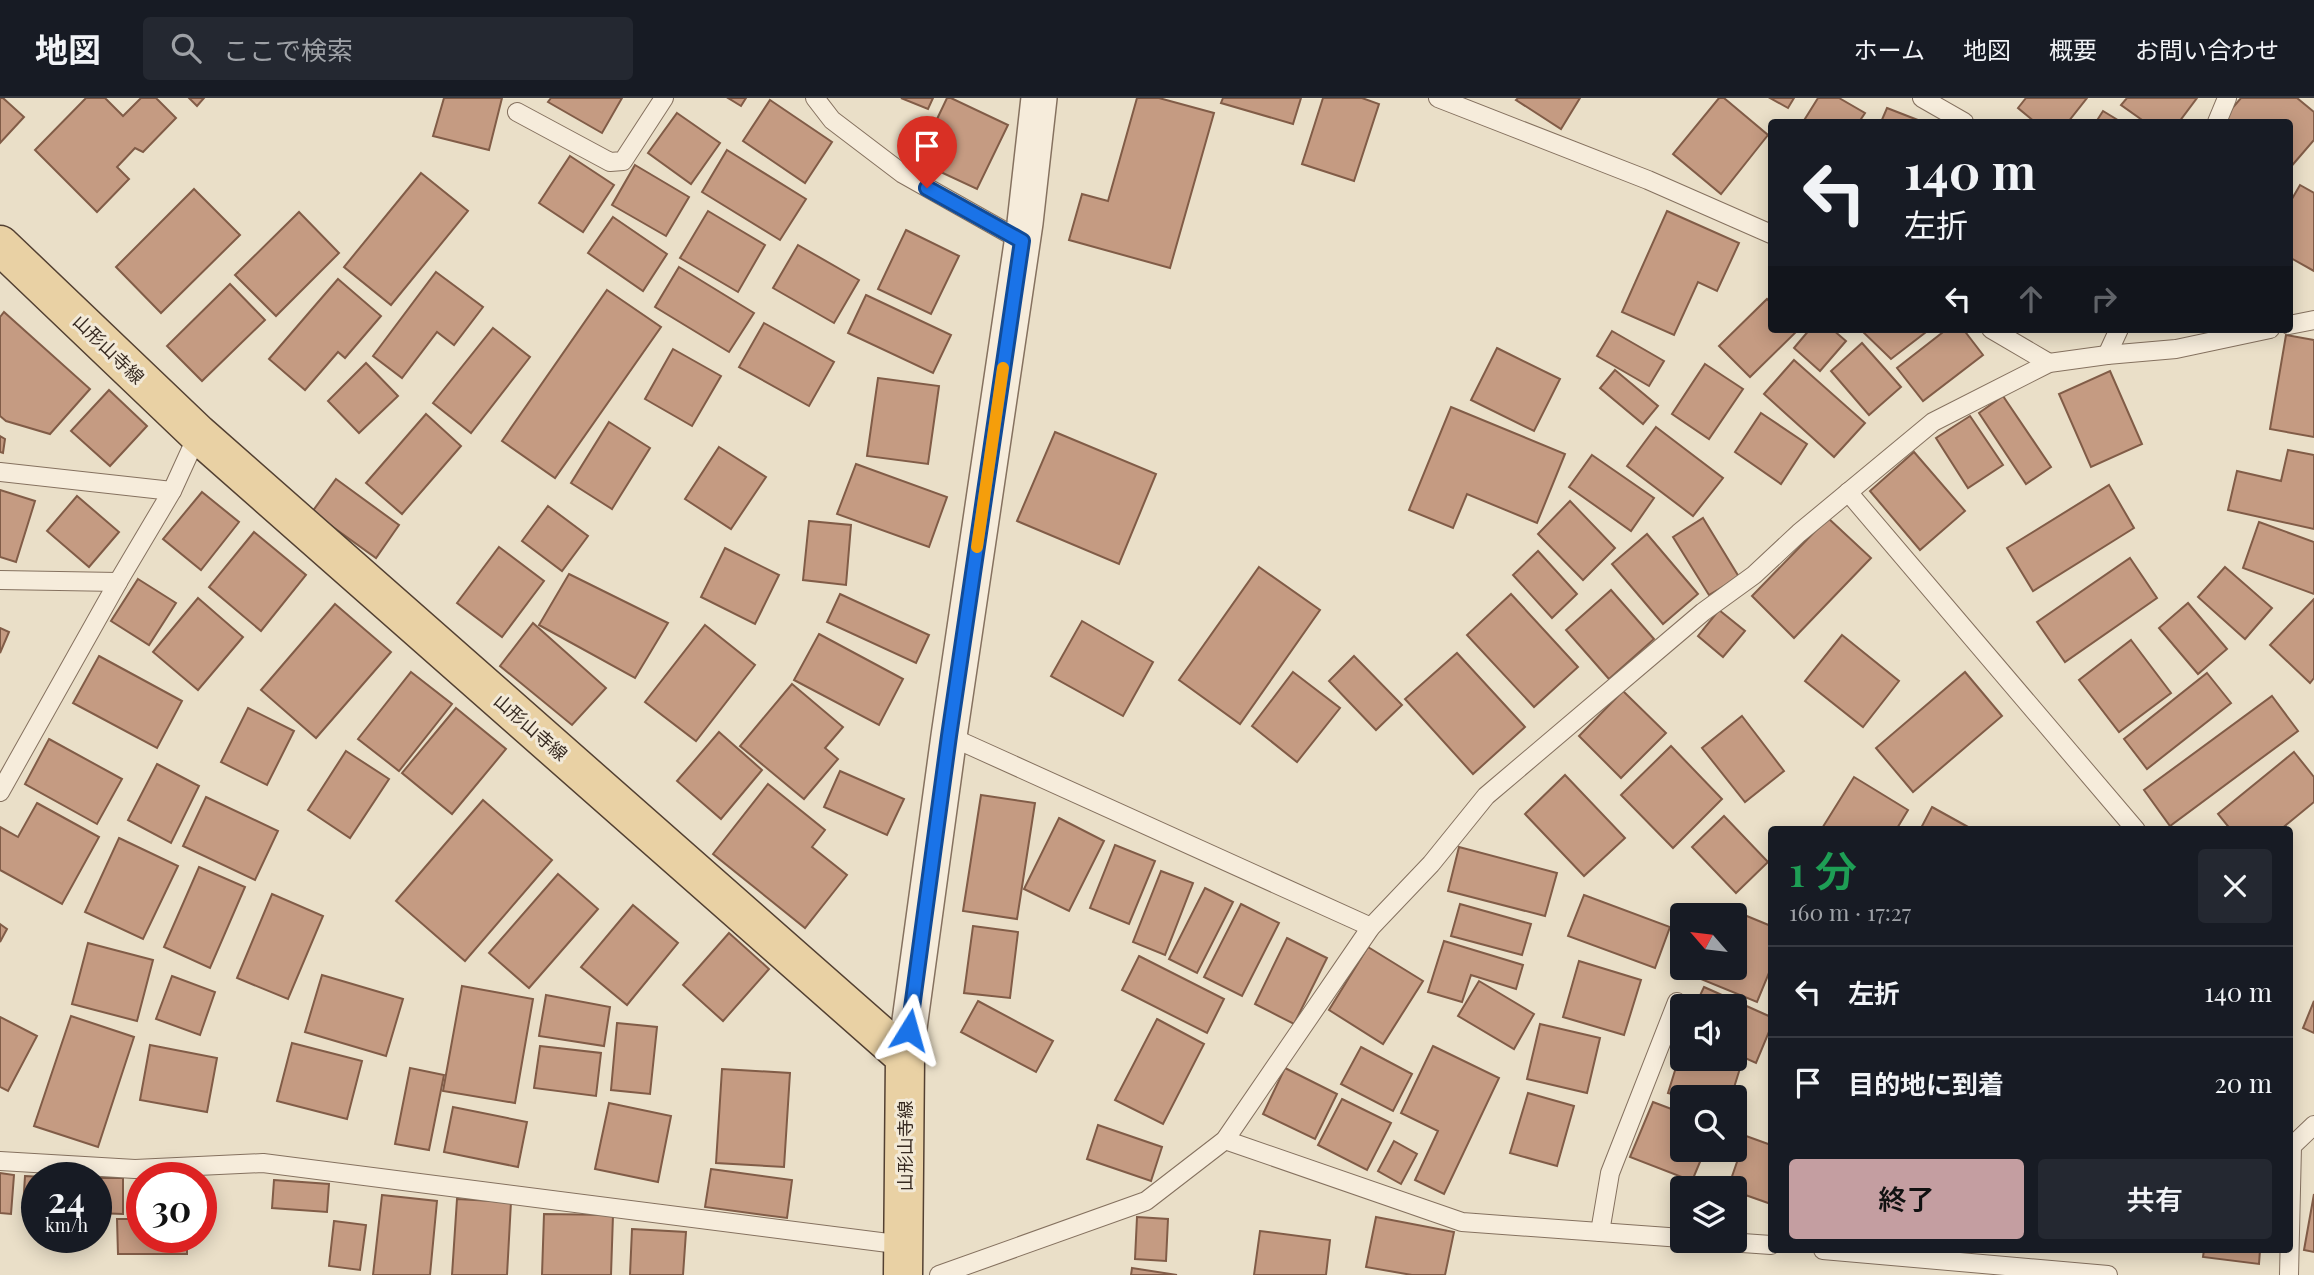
<!DOCTYPE html>
<html lang="ja">
<meta charset="utf-8">
<style>
body{margin:0;font-family:"Playfair Display","Noto Sans JP",serif;background:#242831;color:#f1f3f6;height:100vh;display:flex;flex-direction:column;font-size:26px;white-space:nowrap}
*{box-sizing:border-box;margin:0}
p{font-size:23px;color:#9ea1a6}
.icon{flex:none;width:38px;height:38px;fill:none;stroke:currentColor;stroke-width:2;stroke-linecap:round;stroke-linejoin:round}
.map{position:relative;flex:1;overflow:hidden}
.panel{position:absolute;left:1768px;top:728px;width:525px;height:427px;display:flex;flex-direction:column;background:#171b24;border-radius:7px;box-shadow:0 4px 18px #0003}
.panel>*{flex:none}
.guide{position:absolute;left:1768px;top:21px;width:525px;height:214px;border-radius:7px;box-shadow:0 4px 18px #0003;background:#171b24;color:#f1f3f6;overflow:hidden}
.needle{width:46px;rotate:298deg}
.buttons{position:absolute;left:1670px;top:805px;display:grid;gap:14px}
.buttons a{display:grid;place-items:center;width:77px;height:77px;border-radius:7px;background:#171b24;box-shadow:0 4px 18px #0003;font-size:35px}
.speed{position:absolute;left:21px;top:1064px;display:flex;gap:14px;font-size:35px;font-weight:700;text-align:center}
.speed>*{display:grid;place-content:center;width:91px;height:91px;border-radius:50%;background:#171b24;box-shadow:0 4px 18px #0003;line-height:1}
.speed small{font-size:18px;font-weight:400}
.speed .limit{border:10px solid #d22;background:#fff;color:#111}
.pin{position:absolute;display:grid;place-items:center;width:60px;height:60px;color:#fff;margin:-72px -30px;border-radius:50% 50% 50% 0;rotate:-45deg;box-shadow:0 0 7px #0007}
.pin .icon{rotate:45deg}
.me{position:absolute;width:77px;margin:-38px;rotate:8deg;stroke-linejoin:round;filter:drop-shadow(0 0 5px #0008)}
.turn{display:flex;align-items:center;gap:24px;height:147px;padding:0 21px;font-size:32px}
.turn .icon{width:91px;height:91px;stroke-width:2.5}
.turn b{display:block;font-size:49px;line-height:60px}
.lanes{display:flex;align-items:center;height:66px;padding:0 21px;background:#0003;justify-content:center;gap:35px;direction:ltr}
.lanes .off{opacity:.35}
.round{display:grid;place-items:center;flex:none;width:74px;height:74px;border-radius:7px;background:#242831}
.headline{display:flex;align-items:center;justify-content:space-between;height:119px;padding:0 21px}
h1{font-size:42px;font-weight:600;line-height:52px;color:#1e9e55}
.action{display:flex;gap:14px;margin-top:auto;padding:14px 21px}
.action a{flex:1;height:80px;border-radius:7px;background:#c49ea1;color:#111;font-size:28px;font-weight:600;line-height:80px;text-align:center}
.action a+a{background:#242831;color:#f1f3f6}
ul{padding:0;list-style:none}
li{display:flex;align-items:center;gap:21px;height:91px;padding:0 21px;border-top:2px solid #363941}
li div{flex:1}
li b{display:block;font-size:26px}
li em{font-style:normal}
header{display:flex;align-items:center;gap:42px;box-sizing:border-box;height:98px;padding:0 35px;background:#171b24;border-bottom:2px solid #363941}
header strong{font-size:33px}
nav{display:flex;gap:38px;margin-inline-start:auto;font-size:24px}
.search{width:490px;height:63px;background:#242831;display:flex;align-items:center;gap:18px;box-sizing:border-box;padding:0 24px;border-radius:7px;color:#9ea1a6;font-size:26px}
.map>svg:first-child{display:block}
.building{fill:#c59b82;stroke:#815c47;stroke-width:2}
.lines{fill:none;stroke-linecap:round;stroke-linejoin:round}
.service-casing{stroke:#85715f;stroke-width:20}
.minor-casing{stroke:#85715f;stroke-width:38}
.primary-casing{stroke:#534032;stroke-width:41}
.service{stroke:#f6ecdb;stroke-width:18}
.minor{stroke:#f6ecdb;stroke-width:35}
.primary{stroke:#e9d1a4;stroke-width:38}
.route-casing{stroke:#114b97;stroke-width:18}
.route{stroke:#1a73e8;stroke-width:12}
.slow{stroke:#f59e0b;stroke-width:12}
.labels{text-anchor:middle;dominant-baseline:central;stroke-width:6;stroke-linejoin:round;paint-order:stroke}
.street-label{font-size:18px;fill:#372a21;stroke:#f2e9d7}
</style>
<header>
<strong>地図</strong>
<div class="search"><svg class="icon" aria-label="search" viewBox="0 0 24 24"><circle cx="10" cy="10" r="6"/><path d="M15 15l6 6"/></svg>ここで検索</div>
<nav><a>ホーム</a><a>地図</a><a>概要</a><a>お問い合わせ</a></nav>
</header>
<div class="map">
<svg width="2314" height="1177" viewBox="0 0 2314 1177">
<rect width="100%" height="100%" fill="#eadfc8"/>
<!-- building -->
<g class="building">
<path d="M0,0H3L24,19L0,45Z"/>
<path d="M86,0H105L123,18L141,0H156L176,20L143,54L135,50L117,69L129,81L97,114L35,52Z"/>
<path d="M189,0H204L197,8Z"/>
<path d="M444,0H502L489,52L433,38Z"/>
<path d="M551,0H622L602,35L548,4Z"/>
<path d="M728,0H746L741,8Z"/>
<path d="M901,0H933L928,11Z"/>
<path d="M947,0H951L1008,27L977,91L917,63Z"/>
<path d="M1137,0H1159L1214,15L1170,170L1069,142L1082,96L1108,103Z"/>
<path d="M1223,0H1301L1293,26L1221,5Z"/>
<path d="M1323,0H1362L1379,6L1354,83L1302,66Z"/>
<path d="M1518,0H1580L1561,31L1516,2Z"/>
<path d="M1719,0H1724L1768,37L1721,96L1673,56Z"/>
<path d="M1770,0H1794L1788,10Z"/>
<path d="M1818,0H1839L1865,15L1859,24H1803Z"/>
<path d="M2026,0H2087L2068,24H2035L2018,10Z"/>
<path d="M2127,0H2197L2179,24H2145L2121,7Z"/>
<path d="M2241,0H2297L2314,14V42L2289,71V24H2225L2222,22Z"/>
<path d="M770,2L832,44L805,85L743,43Z"/>
<path d="M1887,10L1923,24H1881Z"/>
<path d="M2103,13L2121,24H2096Z"/>
<path d="M677,15L720,45L691,86L648,55Z"/>
<path d="M727,52L806,101L780,142L702,94Z"/>
<path d="M570,58L614,87L583,134L539,105Z"/>
<path d="M635,67L689,99L666,138L612,107Z"/>
<path d="M421,75L468,113L391,207L344,169Z"/>
<path d="M2300,87L2314,95V173L2289,159V106Z"/>
<path d="M194,91L240,137L161,215L116,169Z"/>
<path d="M708,113L765,147L738,194L680,160Z"/>
<path d="M1667,113L1739,145L1717,193L1698,184L1674,237L1622,214Z"/>
<path d="M299,114L339,155L276,218L235,177Z"/>
<path d="M613,119L667,156L643,193L588,155Z"/>
<path d="M906,132L959,158L931,216L878,191Z"/>
<path d="M798,147L859,182L834,225L773,190Z"/>
<path d="M679,169L754,215L729,254L655,209Z"/>
<path d="M436,174L483,209L454,247L437,234L402,280L373,258Z"/>
<path d="M338,181L381,218L345,260L338,254L305,292L269,261Z"/>
<path d="M230,186L265,222L202,283L167,248Z"/>
<path d="M607,192L661,229L555,380L502,343Z"/>
<path d="M866,197L951,237L933,275L848,235Z"/>
<path d="M1767,201L1771,205V231L1798,232L1750,279L1719,248Z"/>
<path d="M4,214L90,291L50,336L6,323L0,318V219Z"/>
<path d="M764,225L834,264L809,308L739,269Z"/>
<path d="M493,230L530,259L471,335L433,305Z"/>
<path d="M1810,231H1832L1846,243L1820,273L1794,250Z"/>
<path d="M1860,231H1930L1891,261Z"/>
<path d="M1947,231H1963L1983,257L1923,303L1897,270Z"/>
<path d="M1612,233L1664,263L1649,288L1597,258Z"/>
<path d="M2286,237L2314,242V339L2270,331Z"/>
<path d="M1862,245L1901,289L1869,317L1831,273Z"/>
<path d="M1497,250L1560,281L1534,333L1471,302Z"/>
<path d="M673,251L721,278L692,328L645,301Z"/>
<path d="M1794,262L1865,325L1834,359L1764,296Z"/>
<path d="M366,265L398,298L359,335L328,303Z"/>
<path d="M1705,266L1743,291L1709,341L1672,316Z"/>
<path d="M1615,272L1658,308L1643,326L1600,290Z"/>
<path d="M2110,273L2142,346L2091,369L2059,296Z"/>
<path d="M878,280L939,288L928,366L867,358Z"/>
<path d="M109,292L147,328L110,368L71,333Z"/>
<path d="M2003,298L2051,369L2026,386L1979,315Z"/>
<path d="M1451,309L1565,356L1537,425L1467,396L1453,430L1409,412Z"/>
<path d="M1761,315L1807,346L1781,386L1735,354Z"/>
<path d="M426,316L461,348L402,416L366,385Z"/>
<path d="M1970,318L2003,367L1968,390L1936,340Z"/>
<path d="M609,324L650,350L612,411L571,385Z"/>
<path d="M1656,329L1723,380L1693,418L1627,368Z"/>
<path d="M1055,334L1156,376L1119,466L1017,423Z"/>
<path d="M0,338L5,341L3,355L0,354Z"/>
<path d="M719,349L766,379L731,431L685,401Z"/>
<path d="M2288,352L2314,357V431L2228,412L2237,373L2281,383Z"/>
<path d="M1914,354L1965,413L1920,452L1870,393Z"/>
<path d="M1592,357L1654,400L1631,433L1569,389Z"/>
<path d="M856,366L947,399L929,449L837,416Z"/>
<path d="M336,381L399,427L376,460L312,414Z"/>
<path d="M2109,387L2134,430L2033,493L2007,450Z"/>
<path d="M0,392L35,403L16,464L0,459Z"/>
<path d="M202,394L239,424L201,472L163,441Z"/>
<path d="M77,398L119,434L89,469L47,433Z"/>
<path d="M1570,403L1615,450L1583,482L1538,436Z"/>
<path d="M548,408L588,438L562,473L522,443Z"/>
<path d="M1703,420L1739,479L1709,497L1673,439Z"/>
<path d="M1828,420L1871,460L1794,540L1752,498Z"/>
<path d="M809,423L851,427L846,487L803,482Z"/>
<path d="M2259,424L2314,444V496L2243,470Z"/>
<path d="M254,434L306,477L261,533L209,489Z"/>
<path d="M1647,436L1698,496L1663,526L1612,466Z"/>
<path d="M499,449L544,483L502,539L457,505Z"/>
<path d="M725,450L779,477L755,526L701,499Z"/>
<path d="M1538,453L1577,496L1552,520L1513,477Z"/>
<path d="M2130,460L2157,500L2065,564L2037,524Z"/>
<path d="M1259,469L1320,512L1240,626L1179,582Z"/>
<path d="M2225,469L2272,510L2245,541L2198,499Z"/>
<path d="M569,476L668,525L635,580L539,527Z"/>
<path d="M138,481L176,505L149,547L111,523Z"/>
<path d="M1611,492L1654,541L1609,581L1566,532Z"/>
<path d="M840,496L929,537L916,565L827,524Z"/>
<path d="M1511,496L1578,569L1534,609L1467,537Z"/>
<path d="M198,500L243,539L198,592L153,554Z"/>
<path d="M2314,501V580L2310,585L2270,547Z"/>
<path d="M2188,505L2227,551L2198,576L2159,530Z"/>
<path d="M335,506L391,554L316,640L261,592Z"/>
<path d="M1719,512L1745,533L1723,559L1698,538Z"/>
<path d="M1082,523L1153,564L1123,618L1051,578Z"/>
<path d="M533,525L606,590L572,627L500,568Z"/>
<path d="M705,527L755,567L696,643L645,604Z"/>
<path d="M0,530L9,534L0,555Z"/>
<path d="M819,536L903,581L879,627L794,582Z"/>
<path d="M1842,537L1899,583L1863,629L1805,583Z"/>
<path d="M2131,542L2171,595L2119,634L2079,582Z"/>
<path d="M1457,555L1525,629L1473,676L1405,601Z"/>
<path d="M99,558L182,603L157,650L73,605Z"/>
<path d="M1354,558L1402,607L1376,632L1329,583Z"/>
<path d="M411,574L452,606L399,673L358,641Z"/>
<path d="M1293,574L1340,610L1297,664L1252,628Z"/>
<path d="M1965,574L2002,618L1913,694L1876,650Z"/>
<path d="M2207,575L2231,605L2147,671L2124,641Z"/>
<path d="M792,586L843,629L825,650L838,661L804,701L740,648Z"/>
<path d="M1623,593L1666,635L1621,680L1579,638Z"/>
<path d="M2272,598L2298,633L2170,728L2144,692Z"/>
<path d="M248,610L294,633L267,687L221,664Z"/>
<path d="M456,610L506,651L452,716L402,675Z"/>
<path d="M1742,618L1784,673L1745,704L1702,650Z"/>
<path d="M719,634L762,672L721,721L677,683Z"/>
<path d="M49,641L122,681L97,726L25,686Z"/>
<path d="M1671,648L1722,701L1673,750L1621,697Z"/>
<path d="M346,653L389,681L350,740L308,712Z"/>
<path d="M2294,654L2314,679V704L2280,732H2231L2218,716Z"/>
<path d="M157,666L199,688L171,745L128,722Z"/>
<path d="M840,673L904,701L887,737L824,709Z"/>
<path d="M1565,677L1625,740L1584,778L1525,716Z"/>
<path d="M1854,679L1908,712L1896,732H1821Z"/>
<path d="M768,686L825,732L812,749L847,777L805,830L713,756Z"/>
<path d="M981,697L1035,705L1017,821L963,813Z"/>
<path d="M206,699L278,733L255,782L183,748Z"/>
<path d="M483,702L552,762L465,863L396,803Z"/>
<path d="M37,705L99,739L62,806L0,772V729L18,739Z"/>
<path d="M1932,709L1970,730L1969,732H1920Z"/>
<path d="M1724,718L1768,764L1736,795L1692,749Z"/>
<path d="M1059,720L1104,743L1069,813L1024,791Z"/>
<path d="M119,740L178,768L143,841L85,814Z"/>
<path d="M1115,747L1155,763L1129,826L1090,810Z"/>
<path d="M1459,749L1557,775L1545,818L1448,793Z"/>
<path d="M199,769L245,789L210,870L164,849Z"/>
<path d="M1161,773L1193,785L1165,857L1133,844Z"/>
<path d="M558,776L598,811L529,890L489,855Z"/>
<path d="M1205,790L1233,804L1197,875L1169,861Z"/>
<path d="M272,796L323,818L288,901L237,880Z"/>
<path d="M1584,797L1670,829L1655,870L1568,838Z"/>
<path d="M1241,806L1279,825L1242,898L1204,879Z"/>
<path d="M1460,806L1531,826L1522,857L1451,838Z"/>
<path d="M633,807L678,845L627,907L581,869Z"/>
<path d="M1725,809L1771,828V870L1757,904L1696,879L1700,870H1734V817H1722Z"/>
<path d="M0,826L7,831L0,844Z"/>
<path d="M973,828L1018,834L1010,900L964,895Z"/>
<path d="M729,835L769,871L723,923L683,887Z"/>
<path d="M1287,840L1327,860L1294,926L1255,906Z"/>
<path d="M1444,843L1523,867L1516,891L1471,877L1462,904L1428,894Z"/>
<path d="M88,845L153,862L137,923L72,906Z"/>
<path d="M1368,849L1423,883L1383,946L1329,912Z"/>
<path d="M1139,858L1224,901L1207,935L1122,892Z"/>
<path d="M1579,863L1641,882L1624,937L1563,919Z"/>
<path d="M322,877L403,901L386,958L305,934Z"/>
<path d="M172,878L215,894L200,937L156,921Z"/>
<path d="M1479,883L1534,916L1514,951L1458,918Z"/>
<path d="M462,888L533,901L515,1005L443,993Z"/>
<path d="M1704,889L1771,919V929L1756,965L1734,955V908H1695Z"/>
<path d="M546,897L610,909L604,948L539,938Z"/>
<path d="M978,903L1053,943L1036,974L961,934Z"/>
<path d="M2314,903V935L2303,930Z"/>
<path d="M71,918L134,939L98,1049L34,1028Z"/>
<path d="M0,919L37,938L8,993L0,989Z"/>
<path d="M1157,921L1204,946L1163,1026L1115,1002Z"/>
<path d="M617,925L657,929L650,996L611,992Z"/>
<path d="M1540,926L1600,940L1587,995L1527,981Z"/>
<path d="M292,945L362,963L347,1021L277,1003Z"/>
<path d="M150,947L217,960L207,1014L140,1002Z"/>
<path d="M540,948L601,955L596,998L534,990Z"/>
<path d="M1433,948L1499,980L1444,1096L1415,1082L1438,1033L1401,1015Z"/>
<path d="M1361,949L1412,976L1393,1013L1341,986Z"/>
<path d="M1682,950V961H1731L1742,964L1731,999H1683L1668,995Z"/>
<path d="M410,970L444,977L429,1052L395,1046Z"/>
<path d="M1285,970L1337,996L1315,1041L1263,1016Z"/>
<path d="M722,971L790,975L784,1069L716,1065Z"/>
<path d="M1528,995L1574,1008L1557,1068L1510,1055Z"/>
<path d="M1342,1001L1391,1025L1367,1072L1318,1047Z"/>
<path d="M1653,1004L1682,1015V1052H1705L1692,1083L1630,1059Z"/>
<path d="M609,1005L671,1018L658,1084L595,1071Z"/>
<path d="M453,1009L527,1024L518,1069L444,1054Z"/>
<path d="M1098,1027L1162,1049L1151,1083L1087,1061Z"/>
<path d="M1746,1038L1771,1047V1106L1734,1093V1090H1728Z"/>
<path d="M1394,1043L1417,1056L1401,1086L1378,1073Z"/>
<path d="M711,1071L792,1082L787,1120L705,1109Z"/>
<path d="M0,1075L14,1077L11,1116L0,1115Z"/>
<path d="M25,1078L61,1080H37V1111L23,1110Z"/>
<path d="M96,1080H123V1116L96,1115Z"/>
<path d="M274,1082L329,1086L327,1114L272,1110Z"/>
<path d="M2314,1096V1154L2304,1152Z"/>
<path d="M382,1097L437,1103L430,1177H373Z"/>
<path d="M457,1101L511,1104L507,1177H452Z"/>
<path d="M544,1116L613,1117L611,1177H542Z"/>
<path d="M1137,1119L1168,1121L1166,1163L1135,1161Z"/>
<path d="M1376,1119L1454,1134L1445,1177H1412L1366,1169Z"/>
<path d="M117,1121H142V1139H187V1156H118Z"/>
<path d="M334,1123L366,1127L360,1172L329,1168Z"/>
<path d="M632,1131L686,1134L683,1177H630Z"/>
<path d="M1260,1133L1330,1142L1326,1177H1254Z"/>
<path d="M2204,1152H2260L2259,1166L2203,1159Z"/>
<path d="M1132,1170L1177,1177H1131Z"/>
</g>
<g class="lines">
<!-- service casing -->
<g class="service-casing">
<g id="service">
<path d="M815,0L832,22L903,76L1022,143"/>
<path d="M1438,0L1648,82L1771,136"/>
<path d="M1922,0L1964,24"/>
<path d="M517,14L610,64L623,63L664,0"/>
<path d="M2217,24L2227,0"/>
<path d="M2289,227L2314,222"/>
<path d="M1991,231L2049,265"/>
<path d="M2107,257L2119,231"/>
<path d="M0,374L172,393"/>
<path d="M1848,394L2136,732"/>
<path d="M0,482L118,484"/>
<path d="M949,638L1371,829"/>
<path d="M0,694L118,484L172,393L198,336"/>
<path d="M1225,1042L1462,1124L1682,1140"/>
<path d="M0,1063L135,1071L263,1065L904,1147"/>
<path d="M1600,1134L1610,1075L1677,904"/>
<path d="M1714,1143L1771,1147"/>
<path d="M1823,1152L2108,1177"/>
<path d="M939,1177L1146,1103L1225,1042L1371,829L1431,766L1486,698L1703,514L1754,477L1799,435L1933,324L2049,265L2107,257L2176,251L2270,231"/>
<path d="M2289,1177L2292,1048L2314,1027"/>
</g>
</g>
<!-- minor casing -->
<g class="minor-casing">
<path id="minor" d="M905,959L949,638L1025,125L1039,0"/>
</g>
<!-- primary casing -->
<g class="primary-casing">
<path id="primary" d="M0,147L198,336L905,959L903,1177"/>
</g>
<!-- service -->
<use href="#service" class="service"/>
<!-- minor -->
<use href="#minor" class="minor"/>
<!-- primary -->
<use href="#primary" class="primary"/>
</g>
<g class="lines">
<!-- route casing -->
<g class="route-casing">
<path id="route" d="M909,932L949,638L1022,143L927,90"/>
</g>
<!-- route -->
<use href="#route" class="route"/>
<!-- slow -->
<path class="slow" d="M977,449L1003,270"/>
</g>
<g class="labels">
<!-- street labels -->
<g class="street-label">
<text transform="translate(109 251) rotate(44)">山形山寺線</text>
<text transform="translate(531 629) rotate(41)">山形山寺線</text>
<text transform="translate(905 1048) rotate(-90)">山形山寺線</text>
</g>
</g>
</svg>
<div class="buttons">
<a><svg class="needle" viewBox="-14 -14 28 28"><path d="M0-13l5 13h-10z" fill="#e53935"/><path d="M0 13l5-13h-10z" fill="#9ea1a6"/></svg></a>
<a><svg class="icon" aria-label="sound" viewBox="0 0 24 24"><path d="M4 9h4l5-4v14l-5-4H4zM17 9q2 3 0 6"/></svg></a>
<a><svg class="icon" aria-label="search" viewBox="0 0 24 24"><circle cx="10" cy="10" r="6"/><path d="M15 15l6 6"/></svg></a>
<a><svg class="icon" aria-label="layers" viewBox="0 0 24 24"><path d="M12 4l9 5-9 5-9-5zM3 14l9 5 9-5"/></svg></a>
</div>
<div class="speed"><div>24<small>km/h</small></div><div class="limit">30</div></div>
<div class="pin" style="left:927px;top:90px;background:#d93025"><svg class="icon" aria-label="arrive" viewBox="0 0 24 24"><path d="M6 21V4h12l-3 4 3 4H6"/></svg></div>
<svg class="me" style="left:909px;top:932px" viewBox="-20 -20 40 40"><path d="M0-17L14 15 0 8-14 15z" fill="#1a73e8" stroke="#fff" stroke-width="4"/></svg>
<div class="guide">
<div class="turn"><svg class="icon" aria-label="left" viewBox="0 0 24 24"><path d="M17 20v-9H6M10 6l-5 5 5 5"/></svg><div><b>140 m</b>左折</div></div>
<div class="lanes"><svg class="icon" aria-label="left" viewBox="0 0 24 24"><path d="M17 20v-9H6M10 6l-5 5 5 5"/></svg><svg class="icon off" aria-label="ahead" viewBox="0 0 24 24"><path d="M12 20V5M6 11l6-6 6 6"/></svg><svg class="icon off" aria-label="right" viewBox="0 0 24 24"><path d="M7 20v-9h11M14 6l5 5-5 5"/></svg></div>
</div>
<section class="panel">
<div class="headline"><div><h1>1 分</h1><p>160 m · 17:27</p></div><a class="round"><svg class="icon" aria-label="close" viewBox="0 0 24 24"><path d="M6 6l12 12M18 6L6 18"/></svg></a></div>
<ul>
<li><svg class="icon" aria-label="left" viewBox="0 0 24 24"><path d="M17 20v-9H6M10 6l-5 5 5 5"/></svg><div><b>左折</b></div><em>140 m</em></li>
<li><svg class="icon" aria-label="arrive" viewBox="0 0 24 24"><path d="M6 21V4h12l-3 4 3 4H6"/></svg><div><b>目的地に到着</b></div><em>20 m</em></li>
</ul>
<div class="action"><a>終了</a><a>共有</a></div>
</section>
</div>
